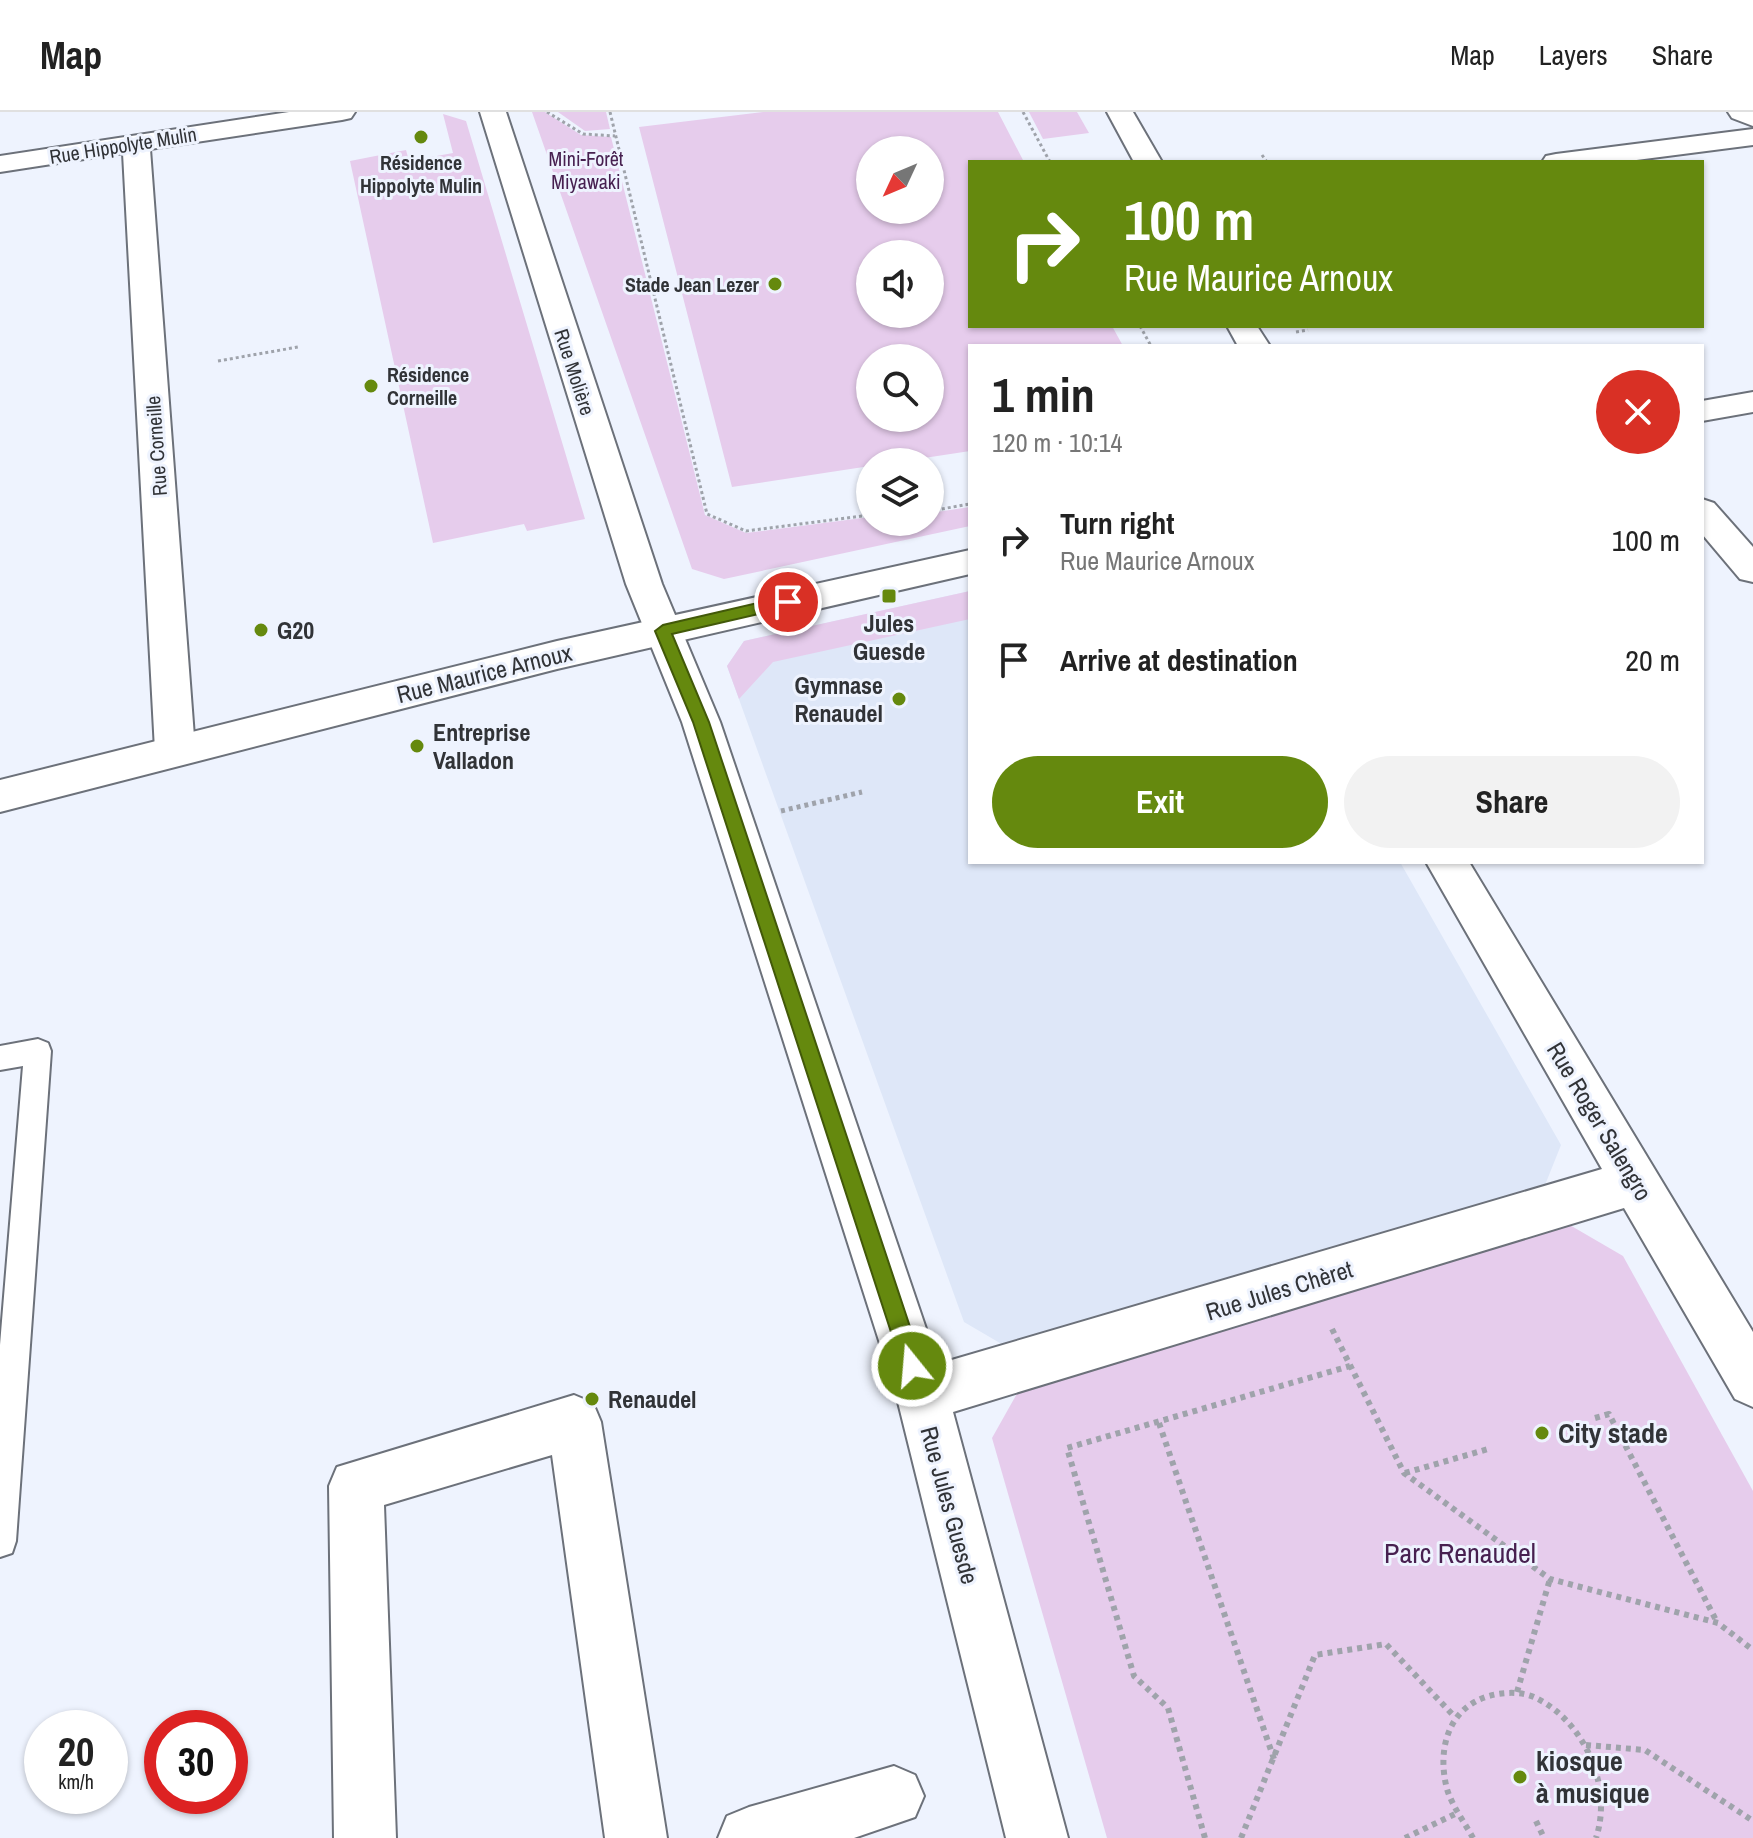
<!DOCTYPE html>
<meta charset="utf-8">
<style>
body{margin:0;font-family:"Archivo Narrow",sans-serif;background:#f2f2f2;color:#222;height:100vh;display:flex;flex-direction:column;font-size:30px;white-space:nowrap}
*{box-sizing:border-box;margin:0}
p{font-size:26px;color:#767676}
.icon{flex:none;width:44px;height:44px;fill:none;stroke:currentColor;stroke-width:2;stroke-linecap:round;stroke-linejoin:round}
.map{position:relative;flex:1;overflow:hidden}
.panel{position:absolute;left:968px;top:232px;width:736px;height:520px;display:flex;flex-direction:column;background:#fff;border-radius:0px;box-shadow:0 2px 6px #0004}
.panel>*{flex:none}
.top-card{position:absolute;left:968px;top:48px;width:736px;height:168px;border-radius:0px;box-shadow:0 2px 6px #0004;background:#65890e;color:#fff;overflow:hidden}
.needle{width:52px;rotate:226deg}
.buttons{position:absolute;left:856px;top:24px;display:grid;gap:16px}
.buttons a{display:grid;place-items:center;width:88px;height:88px;border-radius:50%;background:#fff;box-shadow:0 2px 6px #0004;font-size:40px}
.speed{position:absolute;left:24px;top:1598px;display:flex;gap:16px;font-size:40px;font-weight:700;text-align:center}
.speed>*{display:grid;place-content:center;width:104px;height:104px;border-radius:50%;background:#fff;box-shadow:0 2px 6px #0004;line-height:1}
.speed small{font-size:20px;font-weight:400}
.speed .limit{border:12px solid #d22;background:#fff;color:#111}
.pin{position:absolute;display:grid;place-items:center;width:68px;height:68px;color:#fff;margin:-34px;border:4px solid #fff;border-radius:50%;box-shadow:0 2px 8px #0007}
.me{position:absolute;width:88px;margin:-44px;rotate:343deg;stroke-linejoin:round;filter:drop-shadow(0 0 6px #0008)}
.turn{display:flex;align-items:center;gap:28px;height:168px;padding:0 24px;font-size:36px}
.turn .icon{width:104px;height:104px;stroke-width:2.5}
.turn b{display:block;font-size:56px;line-height:68px}
.round{display:grid;place-items:center;flex:none;width:84px;height:84px;border-radius:42px;background:#f2f2f2}
.head{display:flex;align-items:center;justify-content:space-between;height:136px;padding:0 24px}
h1{font-size:48px;font-weight:700;line-height:60px}
.primary-button{display:flex;gap:16px;margin-top:auto;padding:16px 24px}
.primary-button a{flex:1;height:92px;border-radius:48px;background:#65890e;color:#fff;font-size:32px;font-weight:700;line-height:92px;text-align:center}
.primary-button a+a{background:#f2f2f2;color:#222}
ul{padding:0;list-style:none}
li{display:flex;align-items:center;gap:24px;height:120px;padding:0 24px}
li div{flex:1}
li b{display:block;font-size:30px}
li em{font-style:normal}
header{display:flex;align-items:center;gap:48px;box-sizing:border-box;height:112px;padding:0 40px;background:#fff;border-bottom:2px solid #e0e0e0}
header strong{font-size:38px}
nav{display:flex;gap:44px;margin-inline-start:auto;font-size:28px}
.map>svg:first-child{display:block}
.built{fill:#dee7f8}
.green{fill:#e6ccec;fill-rule:evenodd}
.lines{fill:none;stroke-linecap:round;stroke-linejoin:round}
.lane-casing{stroke:#6c717a;stroke-width:4}
.street-casing{stroke:#6c717a;stroke-width:4}
.secondary-casing{stroke:#6c717a;stroke-width:4}
.path-far2{stroke:#9fa3ab;stroke-width:3;stroke-dasharray:3 3;stroke-linecap:butt}
.path-far1{stroke:#9fa3ab;stroke-width:5;stroke-dasharray:4 4;stroke-linecap:butt}
.path{stroke:#9fa3ab;stroke-width:6;stroke-dasharray:5 5;stroke-linecap:butt}
.lane{fill:#fff;fill-rule:evenodd}
.street{fill:#fff;fill-rule:evenodd}
.secondary{fill:#fff;fill-rule:evenodd}
.route{fill:#65890e;stroke:#425909;stroke-width:2}
.poi-dot{fill:#65890e;stroke:#eef3fe;stroke-width:3}
.labels{text-anchor:middle;dominant-baseline:central;stroke-width:6;stroke-linejoin:round;paint-order:stroke}
.far-street-label{font-size:20px;fill:#313337;stroke:#eef3fe}
.far-park-label{font-size:20px;fill:#472050;stroke:#eef3fe}
.far-poi-label{font-size:20px;font-weight:bold;fill:#313337;stroke:#eef3fe}
.poi-label{font-size:24px;font-weight:bold;fill:#313337;stroke:#eef3fe;text-anchor:start}
.street-label{font-size:24px;fill:#313337;stroke:#eef3fe}
.near-poi-label{font-size:28px;font-weight:bold;fill:#313337;stroke:#eef3fe;text-anchor:start}
.near-park-label{font-size:28px;fill:#472050;stroke:#eef3fe}
</style>
<header>
<strong>Map</strong>
<nav><a>Map</a><a>Layers</a><a>Share</a></nav>
</header>
<div class="map">
<svg width="1753" height="1726" viewBox="0 0 1753 1726">
<rect width="100%" height="100%" fill="#eef3fe"/>
<!-- built -->
<path class="built" d="M970,479V750H1400L1561,1033L1545,1073L1005,1234L964,1210L727,554L744,529Z"/>
<!-- green -->
<g class="green">
<path d="M532,0H545L581,23L611,25L705,403L746,421L870,405V410H930V401L970,395V414L724,467L692,457Z"/>
<path d="M558,0H606L610,17L585,19Z"/>
<path d="M763,0H998L1024,50H970V214H1112L1123,234H970V339L898,350H870V354L732,375L639,15ZM870,38H930V98H870ZM870,142H930V202H870ZM870,246H930V306H870Z"/>
<path d="M1029,0H1077L1089,21L1043,27Z"/>
<path d="M443,2L466,9L585,407L527,419L524,412L433,431L350,49L406,38L409,49L453,41Z"/>
<path d="M970,479V507L773,550L739,587L727,554L744,529Z"/>
<path d="M1568,1112L1623,1144L1753,1379V1726H1107L992,1326L1019,1278Z"/>
</g>
<g class="lines">
<!-- lane casing -->
<g class="lane-casing">
<path id="lane" d="M38,927L48,931L51,939L16,1429L12,1441L0,1445V1233L23,954L0,958V934Z"/>
</g>
<!-- street casing -->
<g class="street-casing">
<g id="street">
<path d="M289,0H355L351,6L342,8L150,37L195,638L189,649L175,653L161,649L155,638L123,41L0,60V44Z"/>
<path d="M480,0H506L662,472L720,610L938,1252L1602,1057L1426,750H1469L1753,1220V1295L1735,1287L1624,1096L953,1300L1068,1726H1006L896,1282L682,610L626,472Z"/>
<path d="M1107,0H1133L1162,50H1134Z"/>
<path d="M1753,17V33L1621,50H1542L1546,44L1556,42Z"/>
<path d="M1227,214H1257L1270,234H1238Z"/>
<path d="M1702,387L1714,391L1753,435V470L1740,467L1702,422Z"/>
<path d="M574,1283L593,1291L601,1310L667,1726H605L552,1343L384,1393L396,1726H334L329,1374L337,1355Z"/>
<path d="M894,1654L915,1663L924,1684L915,1705L854,1726H718L727,1704L749,1695Z"/>
</g>
</g>
<!-- secondary casing -->
<g class="secondary-casing">
<g id="secondary">
<path d="M1728,0H1753V14L1732,6Z"/>
<path d="M1753,280V300L1702,309V289Z"/>
<path d="M970,438V462L557,557L0,700V668L557,529Z"/>
</g>
</g>
<!-- path-far2 -->
<g class="path-far2">
<path d="M547,0L583,22L615,24"/>
<path d="M610,0L707,402L746,419L870,403"/>
<path d="M1023,0L1050,50"/>
<path d="M1262,43L1267,50"/>
<path d="M1140,214L1151,234"/>
<path d="M1296,220L1308,218"/>
<path d="M218,249L298,235"/>
<path d="M930,399L970,392"/>
</g>
<!-- path-far1 -->
<path class="path-far1" d="M781,699L862,680"/>
<!-- path -->
<g class="path">
<path d="M1332,1217L1404,1361L1550,1467L1718,1511L1753,1538"/>
<path d="M1595,1306L1609,1302L1717,1510"/>
<path d="M1159,1311L1274,1647"/>
<path d="M1405,1361L1488,1337"/>
<path d="M1517,1580L1550,1467"/>
<path d="M1586,1633L1645,1638L1753,1709"/>
<path d="M1536,1709L1544,1726"/>
<path d="M1205,1726L1168,1596L1134,1564L1067,1336L1350,1254"/>
<path d="M1241,1726L1315,1543L1386,1532L1453,1603"/>
<path d="M1405,1726L1455,1702"/>
<path d="M1473,1726C1465,1711 1452,1694 1447,1677C1437,1639 1447,1596 1489,1584C1503,1580 1522,1579 1536,1586C1585,1610 1613,1675 1596,1726"/>
</g>
<!-- lane -->
<use href="#lane" class="lane"/>
<!-- street -->
<use href="#street" class="street"/>
<!-- secondary -->
<use href="#secondary" class="secondary"/>
</g>
<!-- route -->
<path class="route" d="M788,484L795,490L793,494L672,522L709,610L923,1254L920,1261L912,1265L905,1261L902,1254L693,610L655,519L663,513Z"/>
<!-- markers -->
<g class="poi-dot">
<circle cx="421" cy="25" r="8"/>
<circle cx="775" cy="172" r="8"/>
<circle cx="371" cy="274" r="8"/>
<rect x="881" y="476" width="16" height="16" rx="4"/>
<circle cx="261" cy="518" r="8"/>
<circle cx="899" cy="587" r="8"/>
<circle cx="417" cy="634" r="8"/>
<circle cx="592" cy="1287" r="8"/>
<circle cx="1542" cy="1321" r="8"/>
<circle cx="1520" cy="1665" r="8"/>
</g>
<g class="labels">
<!-- far-street labels -->
<g class="far-street-label">
<text transform="translate(123 33) rotate(-9)">Rue Hippolyte Mulin</text>
<text transform="translate(575 260) rotate(72)">Rue Molière</text>
<text transform="translate(156 334) rotate(-94)">Rue Corneille</text>
</g>
<!-- far-park labels -->
<g class="far-park-label">
<text x="586" y="46">Mini-Forêt<tspan x="586" dy="23">Miyawaki</tspan></text>
</g>
<!-- far-poi labels -->
<g class="far-poi-label">
<text x="421" y="50">Résidence<tspan x="421" dy="23">Hippolyte Mulin</tspan></text>
<text x="759" y="172" text-anchor="end">Stade Jean Lezer</text>
<text x="387" y="262" text-anchor="start">Résidence<tspan x="387" dy="23">Corneille</tspan></text>
</g>
<!-- poi labels -->
<g class="poi-label">
<text x="889" y="511" text-anchor="middle">Jules<tspan x="889" dy="28">Guesde</tspan></text>
<text x="277" y="518">G20</text>
<text x="883" y="573" text-anchor="end">Gymnase<tspan x="883" dy="28">Renaudel</tspan></text>
<text x="433" y="620">Entreprise<tspan x="433" dy="28">Valladon</tspan></text>
<text x="608" y="1287">Renaudel</text>
</g>
<!-- street labels -->
<g class="street-label">
<text transform="translate(484 561) rotate(-14)">Rue Maurice Arnoux</text>
<text transform="translate(1600 1009) rotate(59)">Rue Roger Salengro</text>
<text transform="translate(1279 1178) rotate(-17)">Rue Jules Chèret</text>
<text transform="translate(950 1393) rotate(75)">Rue Jules Guesde</text>
</g>
<!-- near-poi labels -->
<g class="near-poi-label">
<text x="1558" y="1321">City stade</text>
<text x="1536" y="1649">kiosque<tspan x="1536" dy="32">à musique</tspan></text>
</g>
<!-- near-park labels -->
<g class="near-park-label">
<text x="1460" y="1441">Parc Renaudel</text>
</g>
</g>
</svg>
<div class="buttons">
<a><svg class="needle" viewBox="-14 -14 28 28"><path d="M0-13l5 13h-10z" fill="#e53935"/><path d="M0 13l5-13h-10z" fill="#767676"/></svg></a>
<a><svg class="icon" aria-label="sound" viewBox="0 0 24 24"><path d="M4 9h4l5-4v14l-5-4H4zM17 9q2 3 0 6"/></svg></a>
<a><svg class="icon" aria-label="search" viewBox="0 0 24 24"><circle cx="10" cy="10" r="6"/><path d="M15 15l6 6"/></svg></a>
<a><svg class="icon" aria-label="layers" viewBox="0 0 24 24"><path d="M12 4l9 5-9 5-9-5zM3 14l9 5 9-5"/></svg></a>
</div>
<div class="speed"><div>20<small>km/h</small></div><div class="limit">30</div></div>
<div class="pin" style="left:788px;top:490px;background:#d93025"><svg class="icon" aria-label="arrive" viewBox="0 0 24 24"><path d="M6 21V4h12l-3 4 3 4H6"/></svg></div>
<svg class="me" style="left:912px;top:1254px" viewBox="-20 -20 40 40"><circle r="17" fill="#65890e" stroke="#fff" stroke-width="3"/><path d="M0-11L8 9 0 5-8 9z" fill="#fff"/></svg>
<div class="top-card">
<div class="turn"><svg class="icon" aria-label="right" viewBox="0 0 24 24"><path d="M7 20v-9h11M14 6l5 5-5 5"/></svg><div><b>100 m</b>Rue Maurice Arnoux</div></div>
</div>
<section class="panel">
<div class="head"><div><h1>1 min</h1><p>120 m · 10:14</p></div><a class="round" style="background:#d93025;color:#fff"><svg class="icon" aria-label="close" viewBox="0 0 24 24"><path d="M6 6l12 12M18 6L6 18"/></svg></a></div>
<ul>
<li><svg class="icon" aria-label="right" viewBox="0 0 24 24"><path d="M7 20v-9h11M14 6l5 5-5 5"/></svg><div><b>Turn right</b><p>Rue Maurice Arnoux</p></div><em>100 m</em></li>
<li><svg class="icon" aria-label="arrive" viewBox="0 0 24 24"><path d="M6 21V4h12l-3 4 3 4H6"/></svg><div><b>Arrive at destination</b></div><em>20 m</em></li>
</ul>
<div class="primary-button"><a>Exit</a><a>Share</a></div>
</section>
</div>
